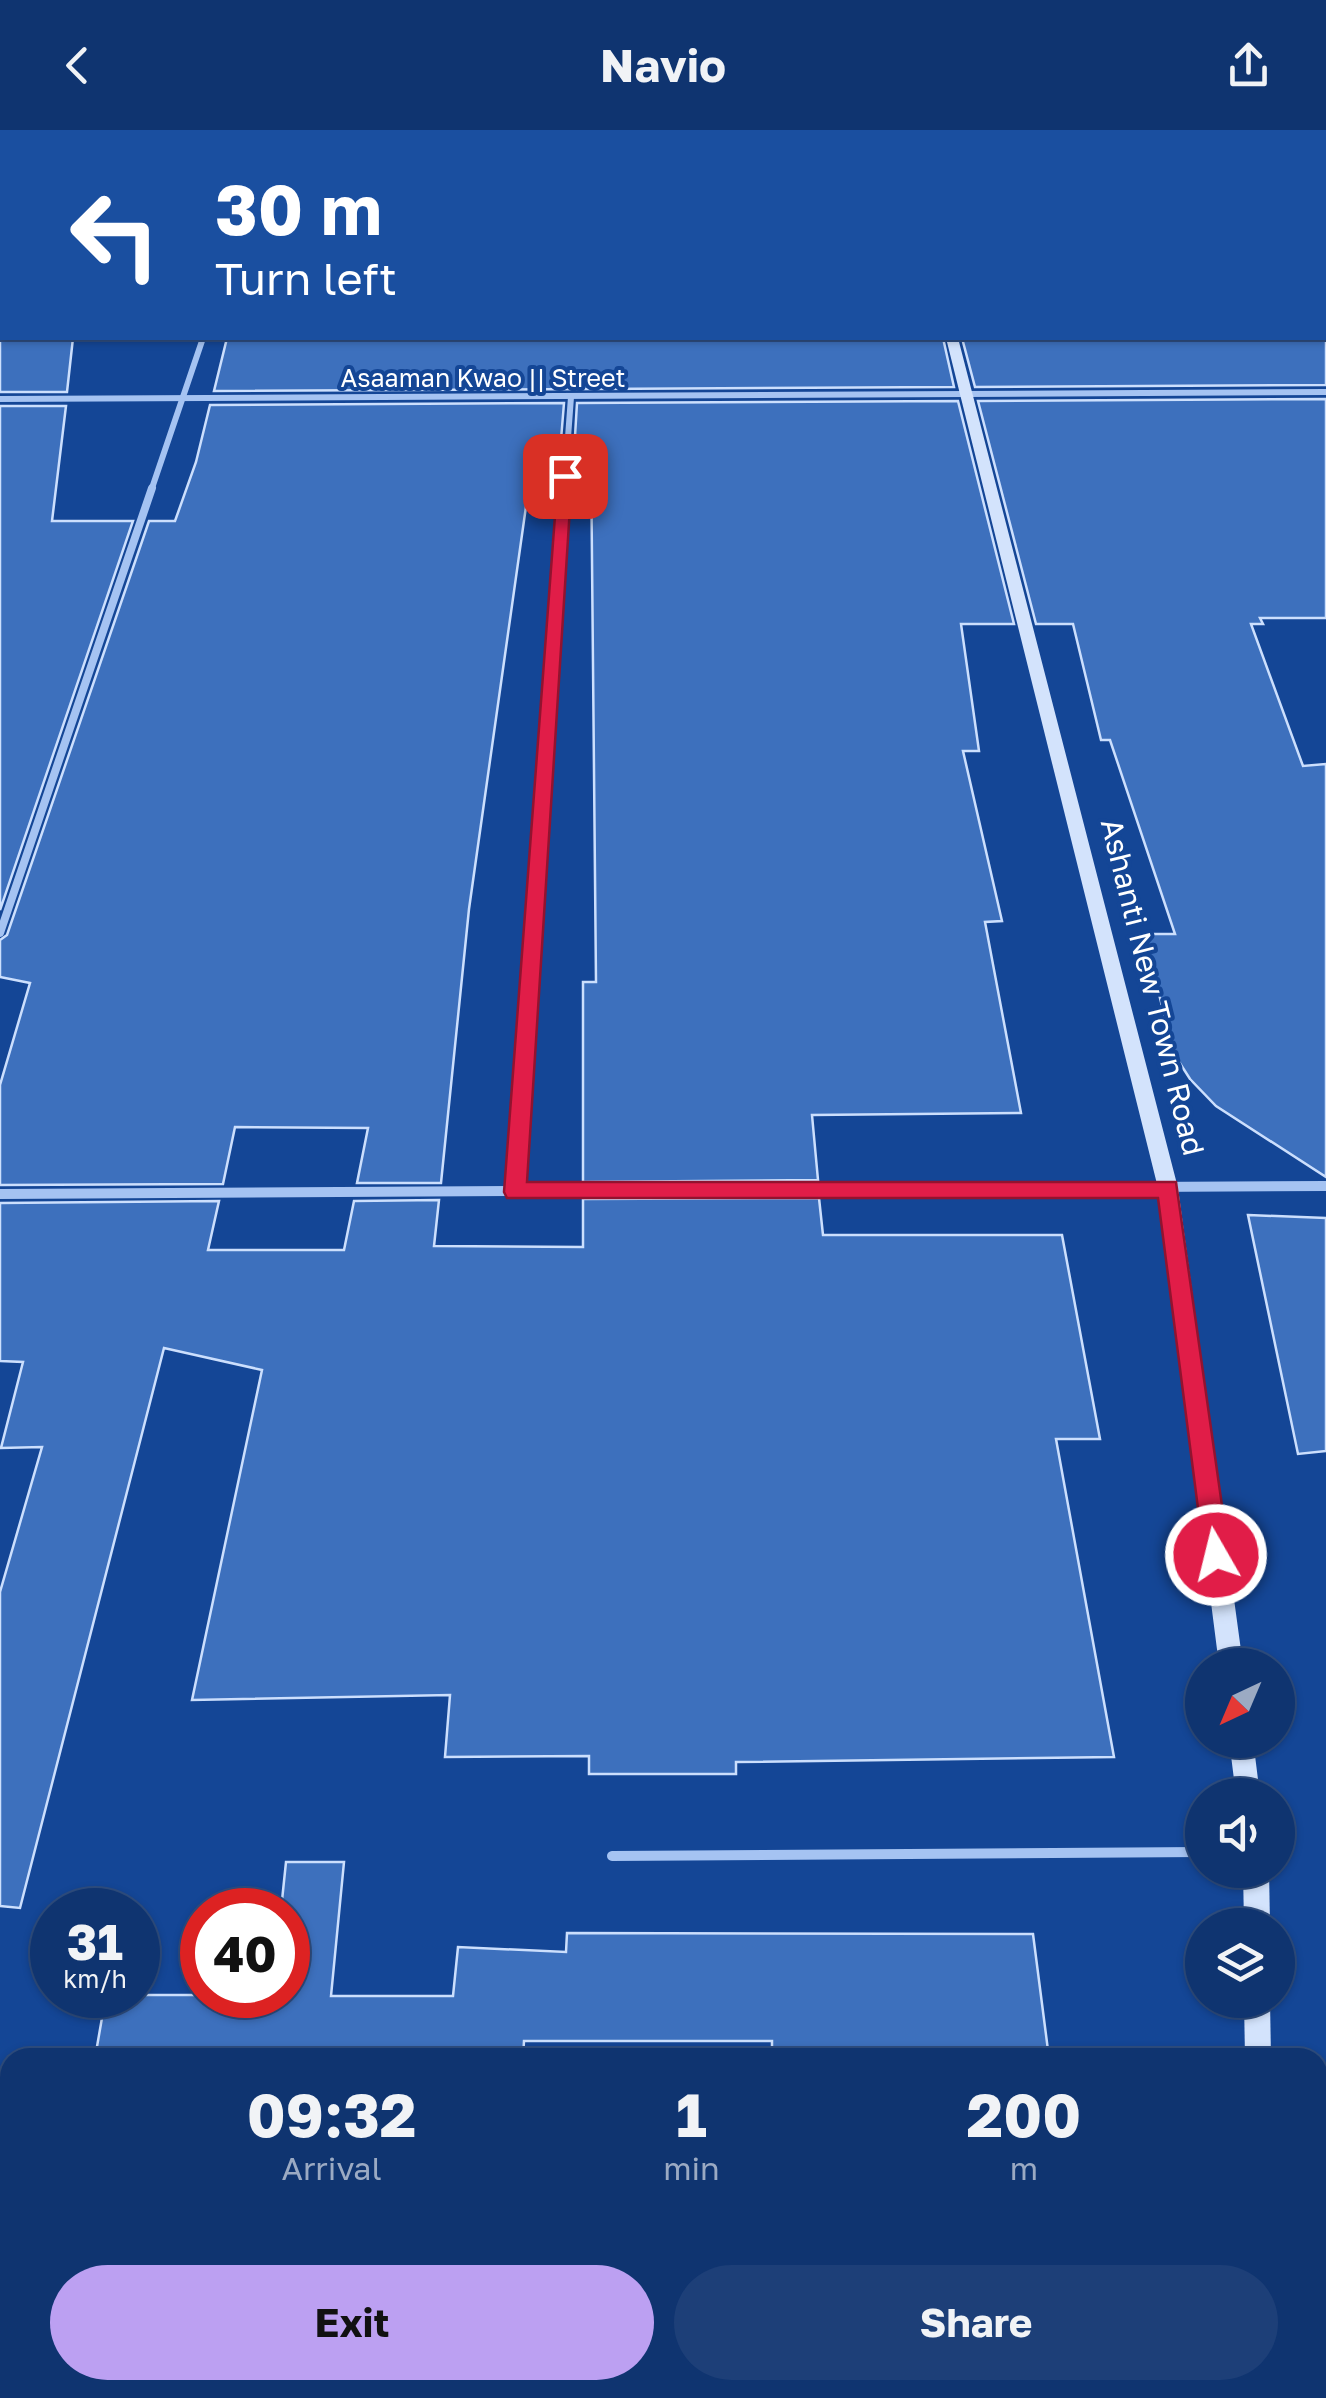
<!DOCTYPE html>
<style>
body{margin:0;font-family:"Golos Text",sans-serif;background:#1d3f78;color:#f1f3f6;height:100vh;display:flex;flex-direction:column;font-size:38px;white-space:nowrap}
*{box-sizing:border-box;margin:0}
p{font-size:32px;color:#9baac3}
.icon{flex:none;width:55px;height:55px;fill:none;stroke:currentColor;stroke-width:2;stroke-linecap:round;stroke-linejoin:round}
.map{position:relative;flex:1;overflow:hidden}
.side{position:absolute;left:0px;top:1918px;width:1328px;height:352px;display:flex;flex-direction:column;background:#0f3470;border-radius:30px 30px 0 0;box-shadow:0 2px 8px #0004,0 0 0 2px #2f4f83}
.side>*{flex:none}
.hud{position:absolute;left:0px;top:0px;width:1328px;height:210px;box-shadow:0 2px 8px #0004,0 0 0 2px #2f4f83;background:#1a4fa0;color:#fff;overflow:hidden}
.needle{width:65px;rotate:224deg}
.controls{position:absolute;left:1185px;top:1518px;display:grid;gap:20px}
.controls a{display:grid;place-items:center;width:110px;height:110px;border-radius:50%;background:#0f3470;box-shadow:0 2px 8px #0004,0 0 0 2px #2f4f83;font-size:50px}
.speed{position:absolute;left:30px;top:1758px;display:flex;gap:20px;font-size:50px;font-weight:700;text-align:center}
.speed>*{display:grid;place-content:center;width:130px;height:130px;border-radius:50%;background:#0f3470;box-shadow:0 2px 8px #0004,0 0 0 2px #2f4f83;line-height:1}
.speed small{font-size:25px;font-weight:400}
.speed .limit{border:15px solid #d22;background:#fff;color:#111}
.pin{position:absolute;display:grid;place-items:center;width:85px;height:85px;color:#fff;margin:-42px;border-radius:20px;box-shadow:0 5px 15px #0006}
.me{position:absolute;width:110px;margin:-55px;rotate:352deg;stroke-linejoin:round;filter:drop-shadow(0 0 8px #0008)}
.turn{display:flex;align-items:center;gap:35px;height:210px;padding:0 50px;font-size:45px}
.turn .icon{width:130px;height:130px;stroke-width:2.5}
.turn b{display:block;font-size:70px;line-height:85px}
.eta{display:flex;justify-content:space-evenly;align-items:center;height:170px;text-align:center}
.eta b{font-size:60px;font-weight:700;line-height:70px}
.action{display:flex;gap:20px;margin-top:auto;padding:20px 50px}
.action a{flex:1;height:115px;border-radius:60px;background:#bca0f2;color:#111;font-size:40px;font-weight:700;line-height:115px;text-align:center}
.action a+a{background:#1d3f78;color:#f1f3f6}
header{display:flex;justify-content:space-between;align-items:center;height:130px;padding:0 50px;background:#0f3470;font-size:45px;font-weight:700}
.map>svg:first-child{display:block}
.building{fill:#3d70bd;stroke:#ccdffd;stroke-width:2.5}
.lines{fill:none;stroke-linecap:round;stroke-linejoin:round}
.lane{stroke:#a5c3f2;stroke-width:10}
.street-far2{stroke:#a5c3f2;stroke-width:6}
.street-far1{stroke:#a5c3f2;stroke-width:8}
.street{stroke:#a5c3f2;stroke-width:10}
.secondary{fill:#d3e3fc;fill-rule:evenodd}
.route{fill:#e11d48;stroke:#92132f;stroke-width:2.5}
.labels{text-anchor:middle;dominant-baseline:central;stroke-width:8;stroke-linejoin:round;paint-order:stroke}
.far-street-label{font-size:25px;fill:#fff;stroke:#144696}
.street-label{font-size:30px;fill:#fff;stroke:#144696}
</style>
<header><svg class="icon" aria-label="back" viewBox="0 0 24 24"><path d="M15 5l-7 7 7 7"/></svg>Navio<svg class="icon" aria-label="share" viewBox="0 0 24 24"><path d="M12 15V3M7 8l5-5 5 5M5 13v7h14v-7"/></svg></header>
<div class="map">
<svg width="1326" height="2268" viewBox="0 0 1326 2268">
<rect width="100%" height="100%" fill="#144696"/>
<!-- building -->
<g class="building">
<path d="M0,208H73L67,262H0Z"/>
<path d="M227,208H943L954,257L214,261Z"/>
<path d="M962,208H1326V255L975,257Z"/>
<path d="M1326,269V488H1260L1263,494H1251L1303,636L1326,634V1047L1216,976L1190,949L1174,924L1144,804H1175L1110,610H1101L1073,494H1036L978,271Z"/>
<path d="M958,271L1014,494H961L979,621H963L1002,791L985,792L1021,983L812,985L818,1050L583,1052V852H596L591,324L574,323L577,273Z"/>
<path d="M564,273L560,322L534,320L469,779L441,1053H357L368,998L235,997L223,1054L0,1055V955L30,853L0,847V810L7,805L149,391H175L196,332L210,275Z"/>
<path d="M0,276H66L52,391H133L0,780Z"/>
<path d="M819,1068L823,1105H1062L1100,1309H1056L1114,1627L736,1632V1644H589V1626L445,1627L450,1565L192,1570L262,1240L164,1218L20,1778L0,1776V1462L42,1317L1,1318L23,1232L0,1231V1073L219,1071L208,1120H344L354,1071L439,1070L434,1116L583,1117V1069Z"/>
<path d="M1248,1085L1326,1088V1321L1298,1324Z"/>
<path d="M286,1732H344L331,1866H453L458,1817L566,1822L567,1803L1033,1804L1049,1928H772V1911H524L523,1928H95L106,1865H288V1780H281Z"/>
</g>
<g class="lines">
<!-- lane -->
<g class="lane">
<path d="M612,1726L1202,1722"/>
<path d="M0,2071L10,2078"/>
<path d="M95,2260V2268"/>
</g>
<!-- street-far2 -->
<g class="street-far2">
<path d="M0,269L1326,262"/>
<path d="M151,361L203,208"/>
<path d="M564,361L571,267"/>
</g>
<!-- street-far1 -->
<g class="street-far1">
<path d="M0,803L152,358"/>
<path d="M531,833L565,358"/>
</g>
<!-- street -->
<g class="street">
<path d="M515,1062L531,831"/>
<path d="M0,1064L1326,1056"/>
</g>
<!-- secondary -->
<g class="secondary">
<path d="M902,0H912L913,2H903Z"/>
<rect x="0" y="47" width="2" height="6"/>
<path d="M946,208H958L1178,1058L1243,1535H1219L1158,1058Z"/>
<path d="M1229,1610H1253L1260,1665H1236Z"/>
<path d="M1243,1740H1269L1270,1795H1244Z"/>
<path d="M1244,1870H1270L1271,1928H1245Z"/>
<path d="M1244,2260H1274L1273,2268H1243Z"/>
</g>
</g>
<!-- route -->
<path class="route" d="M565,342L572,346L527,1052H1176L1229,1425L1226,1434L1216,1437L1207,1434L1204,1425L1158,1068H507L504,1062L558,346Z"/>
<g class="labels">
<!-- far-street labels -->
<g class="far-street-label">
<text x="483" y="247">Asaaman Kwao || Street</text>
</g>
<!-- street labels -->
<g class="street-label">
<text transform="translate(1153 857) rotate(76)">Ashanti New Town Road</text>
</g>
</g>
</svg>
<div class="controls">
<a><svg class="needle" viewBox="-14 -14 28 28"><path d="M0-13l5 13h-10z" fill="#e53935"/><path d="M0 13l5-13h-10z" fill="#9baac3"/></svg></a>
<a><svg class="icon" aria-label="sound" viewBox="0 0 24 24"><path d="M4 9h4l5-4v14l-5-4H4zM17 9q2 3 0 6"/></svg></a>
<a><svg class="icon" aria-label="layers" viewBox="0 0 24 24"><path d="M12 4l9 5-9 5-9-5zM3 14l9 5 9-5"/></svg></a>
</div>
<div class="speed"><div>31<small>km/h</small></div><div class="limit">40</div></div>
<div class="pin" style="left:565px;top:346px;background:#d93025"><svg class="icon" aria-label="arrive" viewBox="0 0 24 24"><path d="M6 21V4h12l-3 4 3 4H6"/></svg></div>
<svg class="me" style="left:1216px;top:1425px" viewBox="-20 -20 40 40"><circle r="17" fill="#e11d48" stroke="#fff" stroke-width="3"/><path d="M0-11L8 9 0 5-8 9z" fill="#fff"/></svg>
<div class="hud">
<div class="turn"><svg class="icon" aria-label="left" viewBox="0 0 24 24"><path d="M17 20v-9H6M10 6l-5 5 5 5"/></svg><div><b>30 m</b>Turn left</div></div>
</div>
<section class="side">
<div class="eta">
<div><b>09:32</b><p>Arrival</p></div>
<div><b>1</b><p>min</p></div>
<div><b>200</b><p>m</p></div>
</div>
<div class="action"><a>Exit</a><a>Share</a></div>
</section>
</div>
